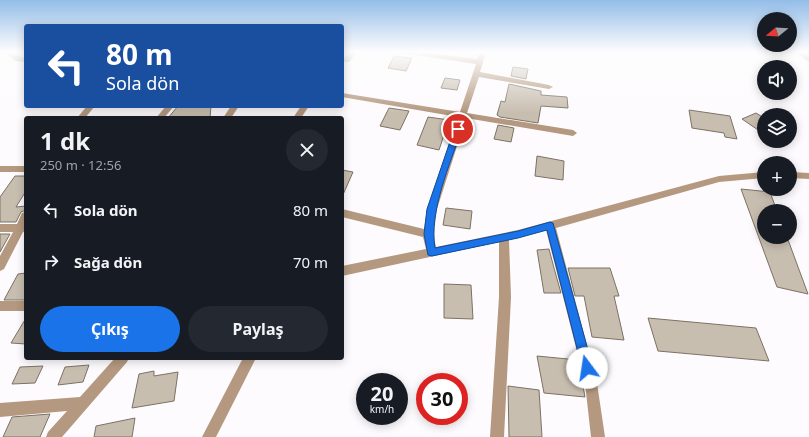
<!DOCTYPE html>
<html lang="tr">
<meta charset="utf-8">
<style>
body{margin:0;font-family:"Noto Sans",sans-serif;background:#242831;color:#f1f3f6;height:100vh;display:flex;flex-direction:column;font-size:15px;white-space:nowrap}
*{box-sizing:border-box;margin:0}
p{font-size:13px;color:#9ea1a6}
.icon{flex:none;width:22px;height:22px;fill:none;stroke:currentColor;stroke-width:2;stroke-linecap:round;stroke-linejoin:round}
.map{position:relative;flex:1;overflow:hidden}
.panel{position:absolute;left:24px;top:116px;width:320px;height:244px;display:flex;flex-direction:column;background:#171b24;border-radius:4px;box-shadow:0 2px 10px #0003}
.panel>*{flex:none}
.banner{position:absolute;left:24px;top:24px;width:320px;height:84px;border-radius:4px;box-shadow:0 2px 10px #0003;background:#1a4fa0;color:#fff;overflow:hidden}
.needle{width:26px;rotate:252deg}
.controls{position:absolute;left:757px;top:12px;display:grid;gap:8px}
.controls a{display:grid;place-items:center;width:40px;height:40px;border-radius:50%;background:#171b24;box-shadow:0 2px 10px #0003;font-size:20px}
.speed{position:absolute;left:356px;top:373px;display:flex;gap:8px;font-size:20px;font-weight:700;text-align:center}
.speed>*{display:grid;place-content:center;width:52px;height:52px;border-radius:50%;background:#171b24;box-shadow:0 2px 10px #0003;line-height:1}
.speed small{font-size:10px;font-weight:400}
.speed .limit{border:6px solid #d22;background:#fff;color:#111}
.pin{position:absolute;display:grid;place-items:center;width:34px;height:34px;color:#fff;margin:-17px;border:2px solid #fff;border-radius:50%;box-shadow:0 1px 4px #0007}
.me{position:absolute;width:44px;margin:-22px;rotate:346deg;stroke-linejoin:round;filter:drop-shadow(0 0 3px #0008)}
.turn{display:flex;align-items:center;gap:14px;height:84px;padding:0 16px;font-size:18px}
.turn .icon{width:52px;height:52px;stroke-width:2.5}
.turn b{display:block;font-size:28px;line-height:34px}
.round{display:grid;place-items:center;flex:none;width:42px;height:42px;border-radius:21px;background:#242831}
.summary{display:flex;align-items:center;justify-content:space-between;height:68px;padding:0 16px}
h1{font-size:24px;font-weight:700;line-height:30px}
.action{display:flex;gap:8px;margin-top:auto;padding:8px 16px}
.action a{flex:1;height:46px;border-radius:24px;background:#1a73e8;color:#fff;font-size:16px;font-weight:700;line-height:46px;text-align:center}
.action a+a{background:#242831;color:#f1f3f6}
ul{padding:0;list-style:none}
li{display:flex;align-items:center;gap:12px;height:52px;padding:0 16px}
li div{flex:1}
li b{display:block;font-size:15px}
li em{font-style:normal}
.map>svg:first-child{display:block}
.building{fill:#c8beb0;stroke:#7b7265}
.lines{fill:none;stroke-linecap:round;stroke-linejoin:round}
.minor{fill:#b4987f;fill-rule:evenodd}
.route{fill:#1a73e8;stroke:#114b97}
</style>
<div class="map">
<svg width="809" height="437" viewBox="0 0 809 437">
<rect width="100%" height="100%" fill="#fdfbfd"/>
<!-- building -->
<g class="building">
<path d="M394,56L412,58L406,71L388,68Z"/>
<path d="M513,67L528,69L526,79L511,76Z"/>
<path d="M445,78L460,80L457,90L441,88Z"/>
<path d="M509,84L541,91V95L567,97L568,108L541,106L538,123L500,117L497,115L501,101L505,102Z"/>
<path d="M178,106H211L210,118H168Z"/>
<path d="M389,108L409,111L400,130L380,126Z"/>
<path d="M689,110L730,116L737,139L725,137L724,133L692,128Z"/>
<path d="M756,113L764,118V134L742,119Z"/>
<path d="M428,117L449,120L439,150L417,145Z"/>
<path d="M498,125L514,128L511,142L494,139Z"/>
<path d="M537,156L564,161L563,180L535,176Z"/>
<path d="M342,170L353,172L342,197Z"/>
<path d="M15,176H26V191L16,207L26,206V210L21,212L16,222H0V197Z"/>
<path d="M741,189L770,192L777,211H764V237H787L808,294L777,287Z"/>
<path d="M446,208L472,211L470,229L443,225Z"/>
<path d="M0,234H10L0,252Z"/>
<path d="M549,249L554,268L561,293H544L537,250Z"/>
<path d="M568,268H610L619,296H614L624,340L592,337L584,296H575Z"/>
<path d="M26,273V300H4L18,274Z"/>
<path d="M444,284L471,285L473,319L444,318Z"/>
<path d="M26,318V344L11,343Z"/>
<path d="M648,318L756,328L769,361L658,351Z"/>
<path d="M537,356L578,360L585,397L544,393Z"/>
<path d="M89,365L83,382L58,385L65,367Z"/>
<path d="M43,366L35,383L12,384L20,367Z"/>
<path d="M154,371V376L178,372L174,401L132,408L139,374Z"/>
<path d="M508,386L539,390L542,437H509Z"/>
<path d="M50,414L40,437H3L12,417Z"/>
<path d="M135,418L132,437H94L96,426Z"/>
</g>
<g class="lines">
<!-- minor -->
<g class="minor">
<path d="M4,52C13,51 18,57 26,58V62L16,61Z"/>
<path d="M350,52H357L349,62H342V58H344Z"/>
<path d="M404,52H420L477,59L480,52H486L480,72L549,85L553,87L549,89L479,77L467,113L573,130L577,133L573,136L466,118L437,209L433,234L436,247L518,230L719,176L764,172V178L719,182L556,228L597,383L605,437H591L585,383L546,230L509,240L511,297L504,437H490L499,297V242L342,276V266L426,249L423,237L342,217V209L424,229L427,209L458,117L342,97V93L460,112L476,64L408,54Z"/>
<path d="M796,52H804L809,56V62Z"/>
<path d="M87,106H95L85,118H77Z"/>
<path d="M166,106H174L164,118H156Z"/>
<path d="M231,106H239L231,118H223Z"/>
<path d="M301,106H309L301,118H293Z"/>
<rect x="0" y="166" width="26" height="6"/>
<path d="M790,172L809,173V179L790,178Z"/>
<path d="M26,212V231L23,232L4,269L0,271V256L13,232H0V224H17L22,213Z"/>
<rect x="0" y="301" width="26" height="10"/>
<path d="M115,358H129L127,362L62,437H46L48,432L67,411L0,417V403L80,397Z"/>
<path d="M243,358H256L216,437H202Z"/>
</g>
</g>
<!-- sky -->
<linearGradient id="sky" x2="0" y2="1"><stop stop-color="#93bde8"/><stop offset="0.46" stop-color="#fefdfe"/><stop offset="1" stop-color="#fefdfe" stop-opacity="0"/></linearGradient>
<rect width="809" height="113" fill="url(#sky)"/>
<!-- route -->
<path class="route" d="M455,127H461L462,129C450,164 429,211 435,248L518,231L550,222L553,223L593,368L591,372L587,374L583,372L582,368L547,230L518,238L432,256L428,255L424,234L427,209Z"/>
</svg>
<div class="controls">
<a><svg class="needle" viewBox="-14 -14 28 28"><path d="M0-13l5 13h-10z" fill="#e53935"/><path d="M0 13l5-13h-10z" fill="#9ea1a6"/></svg></a>
<a><svg class="icon" aria-label="sound" viewBox="0 0 24 24"><path d="M4 9h4l5-4v14l-5-4H4zM17 9q2 3 0 6"/></svg></a>
<a><svg class="icon" aria-label="layers" viewBox="0 0 24 24"><path d="M12 4l9 5-9 5-9-5zM3 14l9 5 9-5"/></svg></a>
<a>+</a>
<a>−</a>
</div>
<div class="speed"><div>20<small>km/h</small></div><div class="limit">30</div></div>
<div class="pin" style="left:458px;top:129px;background:#d93025"><svg class="icon" aria-label="arrive" viewBox="0 0 24 24"><path d="M6 21V4h12l-3 4 3 4H6"/></svg></div>
<svg class="me" style="left:587px;top:368px" viewBox="-20 -20 40 40"><circle r="19" fill="#fff"/><path d="M0-13L10 11 0 6-10 11z" fill="#1a73e8"/></svg>
<div class="banner">
<div class="turn"><svg class="icon" aria-label="left" viewBox="0 0 24 24"><path d="M17 20v-9H6M10 6l-5 5 5 5"/></svg><div><b>80 m</b>Sola dön</div></div>
</div>
<section class="panel">
<div class="summary"><div><h1>1 dk</h1><p>250 m · 12:56</p></div><a class="round"><svg class="icon" aria-label="close" viewBox="0 0 24 24"><path d="M6 6l12 12M18 6L6 18"/></svg></a></div>
<ul>
<li><svg class="icon" aria-label="left" viewBox="0 0 24 24"><path d="M17 20v-9H6M10 6l-5 5 5 5"/></svg><div><b>Sola dön</b></div><em>80 m</em></li>
<li><svg class="icon" aria-label="right" viewBox="0 0 24 24"><path d="M7 20v-9h11M14 6l5 5-5 5"/></svg><div><b>Sağa dön</b></div><em>70 m</em></li>
</ul>
<div class="action"><a>Çıkış</a><a>Paylaş</a></div>
</section>
</div>
